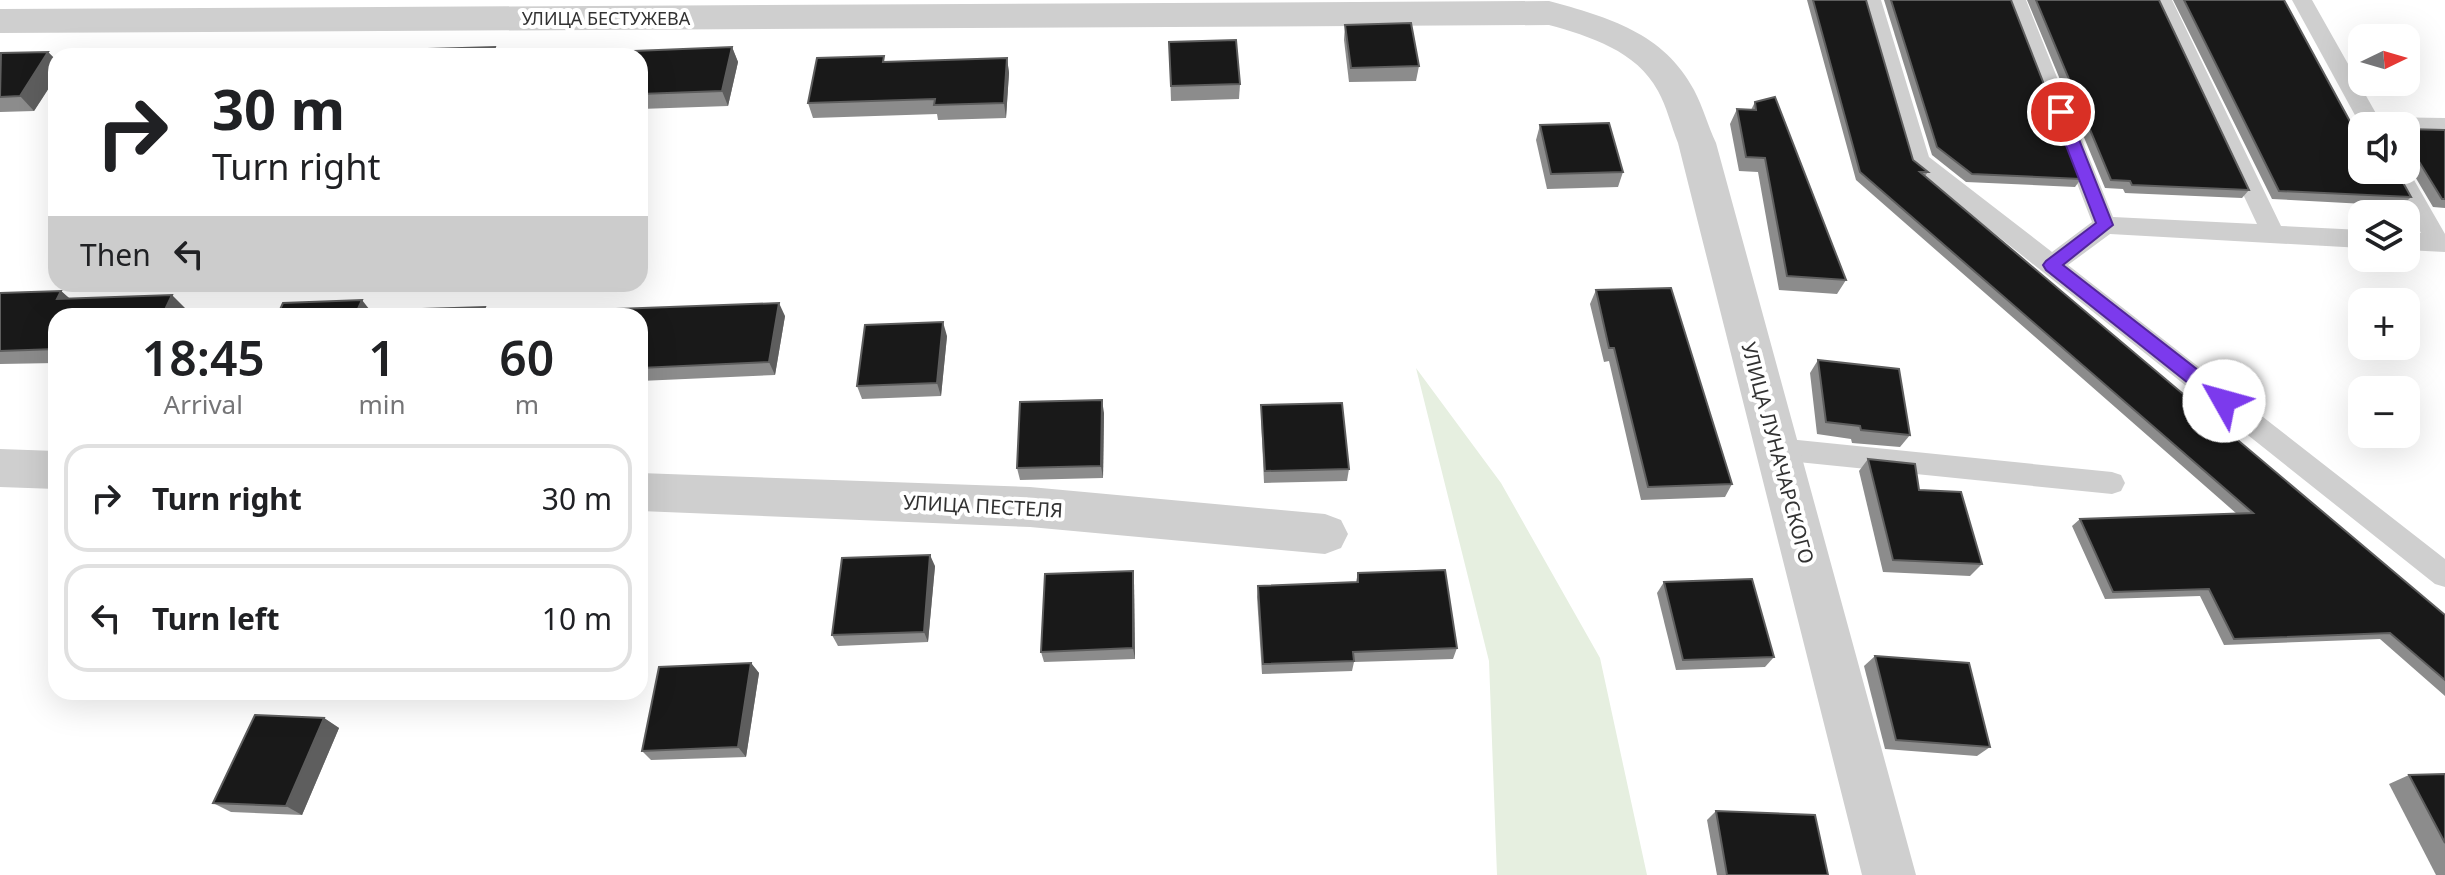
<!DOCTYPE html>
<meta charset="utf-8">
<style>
body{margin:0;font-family:"Noto Sans",sans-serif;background:#f6f6f6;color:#202124;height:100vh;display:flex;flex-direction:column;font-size:30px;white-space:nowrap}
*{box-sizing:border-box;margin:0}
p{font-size:26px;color:#757577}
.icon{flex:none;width:44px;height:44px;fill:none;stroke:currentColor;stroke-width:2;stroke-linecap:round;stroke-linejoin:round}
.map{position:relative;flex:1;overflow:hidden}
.sheet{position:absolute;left:48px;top:308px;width:600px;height:392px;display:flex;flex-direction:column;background:#fff;border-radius:24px;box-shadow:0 8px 32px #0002}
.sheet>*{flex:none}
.banner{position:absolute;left:48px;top:48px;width:600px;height:244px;border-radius:24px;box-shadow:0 8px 32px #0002;background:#fff;color:#202124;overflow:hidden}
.needle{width:52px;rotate:85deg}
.fabs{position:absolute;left:2348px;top:24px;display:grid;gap:16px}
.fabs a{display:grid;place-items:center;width:72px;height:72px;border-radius:16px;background:#fff;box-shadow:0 8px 32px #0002;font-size:40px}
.pin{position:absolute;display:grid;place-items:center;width:68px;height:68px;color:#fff;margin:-34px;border:4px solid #fff;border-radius:50%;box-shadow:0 2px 8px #0007}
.me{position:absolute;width:88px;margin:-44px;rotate:308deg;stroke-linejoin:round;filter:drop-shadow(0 0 6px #0008)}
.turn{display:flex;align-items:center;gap:28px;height:168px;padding:0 32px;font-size:36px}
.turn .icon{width:104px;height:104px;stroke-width:2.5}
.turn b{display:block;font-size:56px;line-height:68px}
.then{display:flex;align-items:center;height:76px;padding:0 32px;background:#0003;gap:16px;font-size:30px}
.eta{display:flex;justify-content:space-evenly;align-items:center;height:136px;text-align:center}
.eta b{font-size:48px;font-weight:600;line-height:56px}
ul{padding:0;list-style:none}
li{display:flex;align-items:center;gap:24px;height:108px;margin:0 16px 12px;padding:0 16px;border:4px solid #e0e0e0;border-radius:24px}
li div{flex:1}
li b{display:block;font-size:30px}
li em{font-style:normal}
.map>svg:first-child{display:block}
.green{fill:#e6efe0}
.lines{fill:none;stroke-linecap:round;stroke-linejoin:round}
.lane{fill:#cfcfcf;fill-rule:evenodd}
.street{fill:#cfcfcf;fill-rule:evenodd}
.wall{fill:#8c8c8c}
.shaded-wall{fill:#5e5e5e}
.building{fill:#191919;stroke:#5e5e5e;stroke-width:2}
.route{fill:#7c3aed;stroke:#51269a;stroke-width:2}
.labels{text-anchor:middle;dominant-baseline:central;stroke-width:8;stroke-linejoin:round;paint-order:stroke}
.far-street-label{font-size:18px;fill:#323232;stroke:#fff}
.street-label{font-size:20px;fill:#323232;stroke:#fff}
</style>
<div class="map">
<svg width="2445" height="875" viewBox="0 0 2445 875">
<rect width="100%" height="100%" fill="#fff"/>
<!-- green -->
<path class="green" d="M1416,368L1501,483L1600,658L1647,875H1497L1489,661Z"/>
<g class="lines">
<!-- lane -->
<g class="lane">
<path d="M1861,0H1881L1929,157L2052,252L2092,222L2006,0H2026L2113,217L2257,224L2152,0H2172L2281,226L2362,230V248L2110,234L2068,265L2445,559V587L2435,584L1911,167Z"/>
<path d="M2292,0H2312L2378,117L2445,118V134L2406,133V126L2362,128Z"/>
<path d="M2406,166L2445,234V252L2406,250V232L2421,233L2386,170H2406Z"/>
<path d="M1777,438L2112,472L2121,475L2125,483L2121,491L2112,494L1777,460L1768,457L1764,449L1768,441Z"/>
</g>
<!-- street -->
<g class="street">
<path d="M1549,1C1608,17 1664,33 1694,90C1703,107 1708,126 1716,143L1916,875H1862L1678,143C1671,126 1667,107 1658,91C1637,51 1589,36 1549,25L0,33V9Z"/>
<path d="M0,449L56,451V489L0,487Z"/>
<path d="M640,473L1030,487L1325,514L1341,520L1348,534L1341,548L1325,554L1030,527L640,511Z"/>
</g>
</g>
<!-- wall -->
<g class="wall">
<path d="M1807,0H1866L1913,160L1928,172L1925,176L2445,615V696L2380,639L2224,645L2200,596L2105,599L2072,526L2080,519L2237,514L1856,180Z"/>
<path d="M1884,0H2011L2081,179L2075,187L1966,182L1932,155Z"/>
<path d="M2027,0H2159L2249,190L2242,198L2125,193L2123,189L2105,188Z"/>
<path d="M2173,0H2284L2353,127L2411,197L2402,206L2272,199Z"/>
<path d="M1345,25L1419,66L1416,81L1349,82L1344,40Z"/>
<path d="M1169,42L1240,84L1239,99L1171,101Z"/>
<path d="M732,47L738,62L728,106L640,109V56Z"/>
<path d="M48,52L56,60V77L34,111L0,112V55Z"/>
<path d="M1007,58L1009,73L1006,118L938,120L937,114L813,118L808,103L886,62Z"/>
<path d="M1755,102L1846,280L1837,294L1779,290L1758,172L1739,171L1730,124L1737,109L1751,110Z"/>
<path d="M1540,125L1623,172L1618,187L1547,189L1536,140Z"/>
<path d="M2406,129L2445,130V208L2433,207L2407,163L2406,164Z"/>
<path d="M1596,290L1732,484L1725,497L1641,500L1609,361L1604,362L1590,304Z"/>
<path d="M61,291L70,299L186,309L56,316V363L0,364V293Z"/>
<path d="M370,311L490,314L785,316L775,375L640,381V316H277Z"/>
<path d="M947,336L941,396L862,399L857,386Z"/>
<path d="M1818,360L1910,435L1900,447L1852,443L1851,439L1817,434L1810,373Z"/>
<path d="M1261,405L1349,469L1347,481L1264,483L1261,418Z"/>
<path d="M1104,413L1103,478L1020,480L1017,468Z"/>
<path d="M1868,459L1919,490L1982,564L1970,576L1883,572L1859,471Z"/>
<path d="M935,566L928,642L838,646L832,635Z"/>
<path d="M1358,573L1457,648L1453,659L1354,662L1352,671L1262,674L1257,597L1258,586L1356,582Z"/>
<path d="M1134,582L1135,659L1044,662L1041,652Z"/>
<path d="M1664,582L1774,657L1765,667L1676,670L1657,593Z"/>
<path d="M1875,656L1990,747L1977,756L1885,749L1864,666Z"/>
<path d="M751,663L759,673L746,757L651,760L642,751Z"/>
<path d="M324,718L339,728L302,815L231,812L213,803Z"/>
<path d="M2445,774V875H2436L2389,784L2409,775Z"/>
<path d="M1716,811L1828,875H1717L1707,820Z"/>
</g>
<!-- shaded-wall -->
<g class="shaded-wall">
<path d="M495,47L500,56H492Z"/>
<path d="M732,47L738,62L728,106L722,91Z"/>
<path d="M48,52L56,60V77L34,111L20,96Z"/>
<path d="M1007,58L1009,73L1006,118L1004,103Z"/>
<path d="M61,291L77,305L57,299Z"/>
<path d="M172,295L186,309L183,316H162Z"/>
<path d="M362,300L373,314L357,311Z"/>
<path d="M779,303L785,316L775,375L769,362Z"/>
<path d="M943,322L947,336L941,396L937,383Z"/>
<path d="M1102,400L1104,413L1103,478L1101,466Z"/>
<path d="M930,555L935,566L928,642L924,632Z"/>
<path d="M1133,571L1134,582L1135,659L1133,648Z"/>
<path d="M751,663L759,673L746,757L738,747Z"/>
<path d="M324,718L339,728L302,815L286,806Z"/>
</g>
<!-- building -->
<g class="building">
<path d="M1813,0H1866L1913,160L1928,172H1920L2445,615V680L2390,633L2234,639L2209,589L2113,592L2080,519L2253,513L1860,172Z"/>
<path d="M1891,0H2011L2081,179L1972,174L1937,147Z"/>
<path d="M2036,0H2159L2249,190L2132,185L2130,181L2111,180Z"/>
<path d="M2184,0H2284L2353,127H2362V170H2396L2411,197L2279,191Z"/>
<path d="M1411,23L1419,66L1351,68L1345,25Z"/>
<path d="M1236,40L1240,84L1171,86L1169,42Z"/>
<path d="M495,47L492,56H425L428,49Z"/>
<path d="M732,47L722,91L640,94V56H558L559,54Z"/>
<path d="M198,51L196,56H73L70,54Z"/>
<path d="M48,52L20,96L0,97L1,53Z"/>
<path d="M343,53L342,56H275L276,55Z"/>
<path d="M884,56L883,62L1007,58L1004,103L934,105L935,99L808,103L817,58Z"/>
<path d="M1775,97L1846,280L1787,276L1765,158L1746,157L1737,109L1756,110L1755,102Z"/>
<path d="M1609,123L1623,172L1551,174L1540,125Z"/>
<path d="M2406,129L2445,130V199H2442L2415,155L2412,159H2406Z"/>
<path d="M1671,288L1732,484L1648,487L1614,348H1609L1596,290Z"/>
<path d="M61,291L57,299L172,295L162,316H56V349L0,351V293Z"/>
<path d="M362,300L357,311L485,307L482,314L779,303L769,362L640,368V316H277L283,303Z"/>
<path d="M943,322L937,383L857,386L865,325Z"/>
<path d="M1818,360L1899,369L1910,435L1861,430L1860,426L1826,422Z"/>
<path d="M1102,400L1101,466L1017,468L1020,402Z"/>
<path d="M1342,403L1349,469L1265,471L1261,405Z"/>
<path d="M1868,459L1915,464L1919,490L1961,492L1982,564L1893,560Z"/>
<path d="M930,555L924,632L832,635L842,558Z"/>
<path d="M1445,570L1457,648L1353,652L1354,661L1263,664L1258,586L1358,582V573Z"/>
<path d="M1133,571V648L1041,652L1045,574Z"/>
<path d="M1752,579L1774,657L1683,660L1664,582Z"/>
<path d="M1875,656L1969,663L1990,747L1896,740Z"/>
<path d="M751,663L738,747L642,751L659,667Z"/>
<path d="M255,715L324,718L286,806L213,803Z"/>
<path d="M2445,774V843L2409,775Z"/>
<path d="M1716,811L1815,815L1828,875H1727Z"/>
</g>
<!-- route -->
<path class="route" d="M2061,107L2068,112L2113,225L2063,265L2230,395L2233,401L2230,406H2217L2046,270L2043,265L2046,261L2096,223L2053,112Z"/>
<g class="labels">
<!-- far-street labels -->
<g class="far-street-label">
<text x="606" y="18">УЛИЦА БЕСТУЖЕВА</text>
</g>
<!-- street labels -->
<g class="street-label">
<text transform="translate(1778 453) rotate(75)">УЛИЦА ЛУНАЧАРСКОГО</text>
<text transform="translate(983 506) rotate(3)">УЛИЦА ПЕСТЕЛЯ</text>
</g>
</g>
</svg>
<div class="fabs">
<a><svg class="needle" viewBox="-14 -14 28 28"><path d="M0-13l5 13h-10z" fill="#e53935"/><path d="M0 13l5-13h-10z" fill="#757577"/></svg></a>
<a><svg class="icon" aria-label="sound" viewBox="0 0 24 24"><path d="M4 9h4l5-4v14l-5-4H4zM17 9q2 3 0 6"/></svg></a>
<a><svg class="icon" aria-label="layers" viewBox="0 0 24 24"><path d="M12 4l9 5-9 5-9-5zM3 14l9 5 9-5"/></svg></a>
<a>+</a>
<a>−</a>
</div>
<div class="pin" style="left:2061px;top:112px;background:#d93025"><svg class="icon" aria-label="arrive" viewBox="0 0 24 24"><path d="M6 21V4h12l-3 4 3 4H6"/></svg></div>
<svg class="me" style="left:2224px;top:401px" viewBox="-20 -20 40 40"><circle r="19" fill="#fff"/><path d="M0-13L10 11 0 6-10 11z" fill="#7c3aed"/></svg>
<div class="banner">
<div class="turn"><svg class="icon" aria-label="right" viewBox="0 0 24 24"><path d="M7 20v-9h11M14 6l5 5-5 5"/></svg><div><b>30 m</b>Turn right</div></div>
<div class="then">Then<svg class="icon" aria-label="left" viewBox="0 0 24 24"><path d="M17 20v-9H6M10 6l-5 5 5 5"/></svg></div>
</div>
<section class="sheet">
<div class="eta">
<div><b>18:45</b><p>Arrival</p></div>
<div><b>1</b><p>min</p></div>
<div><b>60</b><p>m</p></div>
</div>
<ul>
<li><svg class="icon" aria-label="right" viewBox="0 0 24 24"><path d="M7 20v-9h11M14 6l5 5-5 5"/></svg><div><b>Turn right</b></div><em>30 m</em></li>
<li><svg class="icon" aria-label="left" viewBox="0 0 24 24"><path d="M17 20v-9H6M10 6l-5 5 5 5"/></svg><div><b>Turn left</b></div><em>10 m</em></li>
</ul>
</section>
</div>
